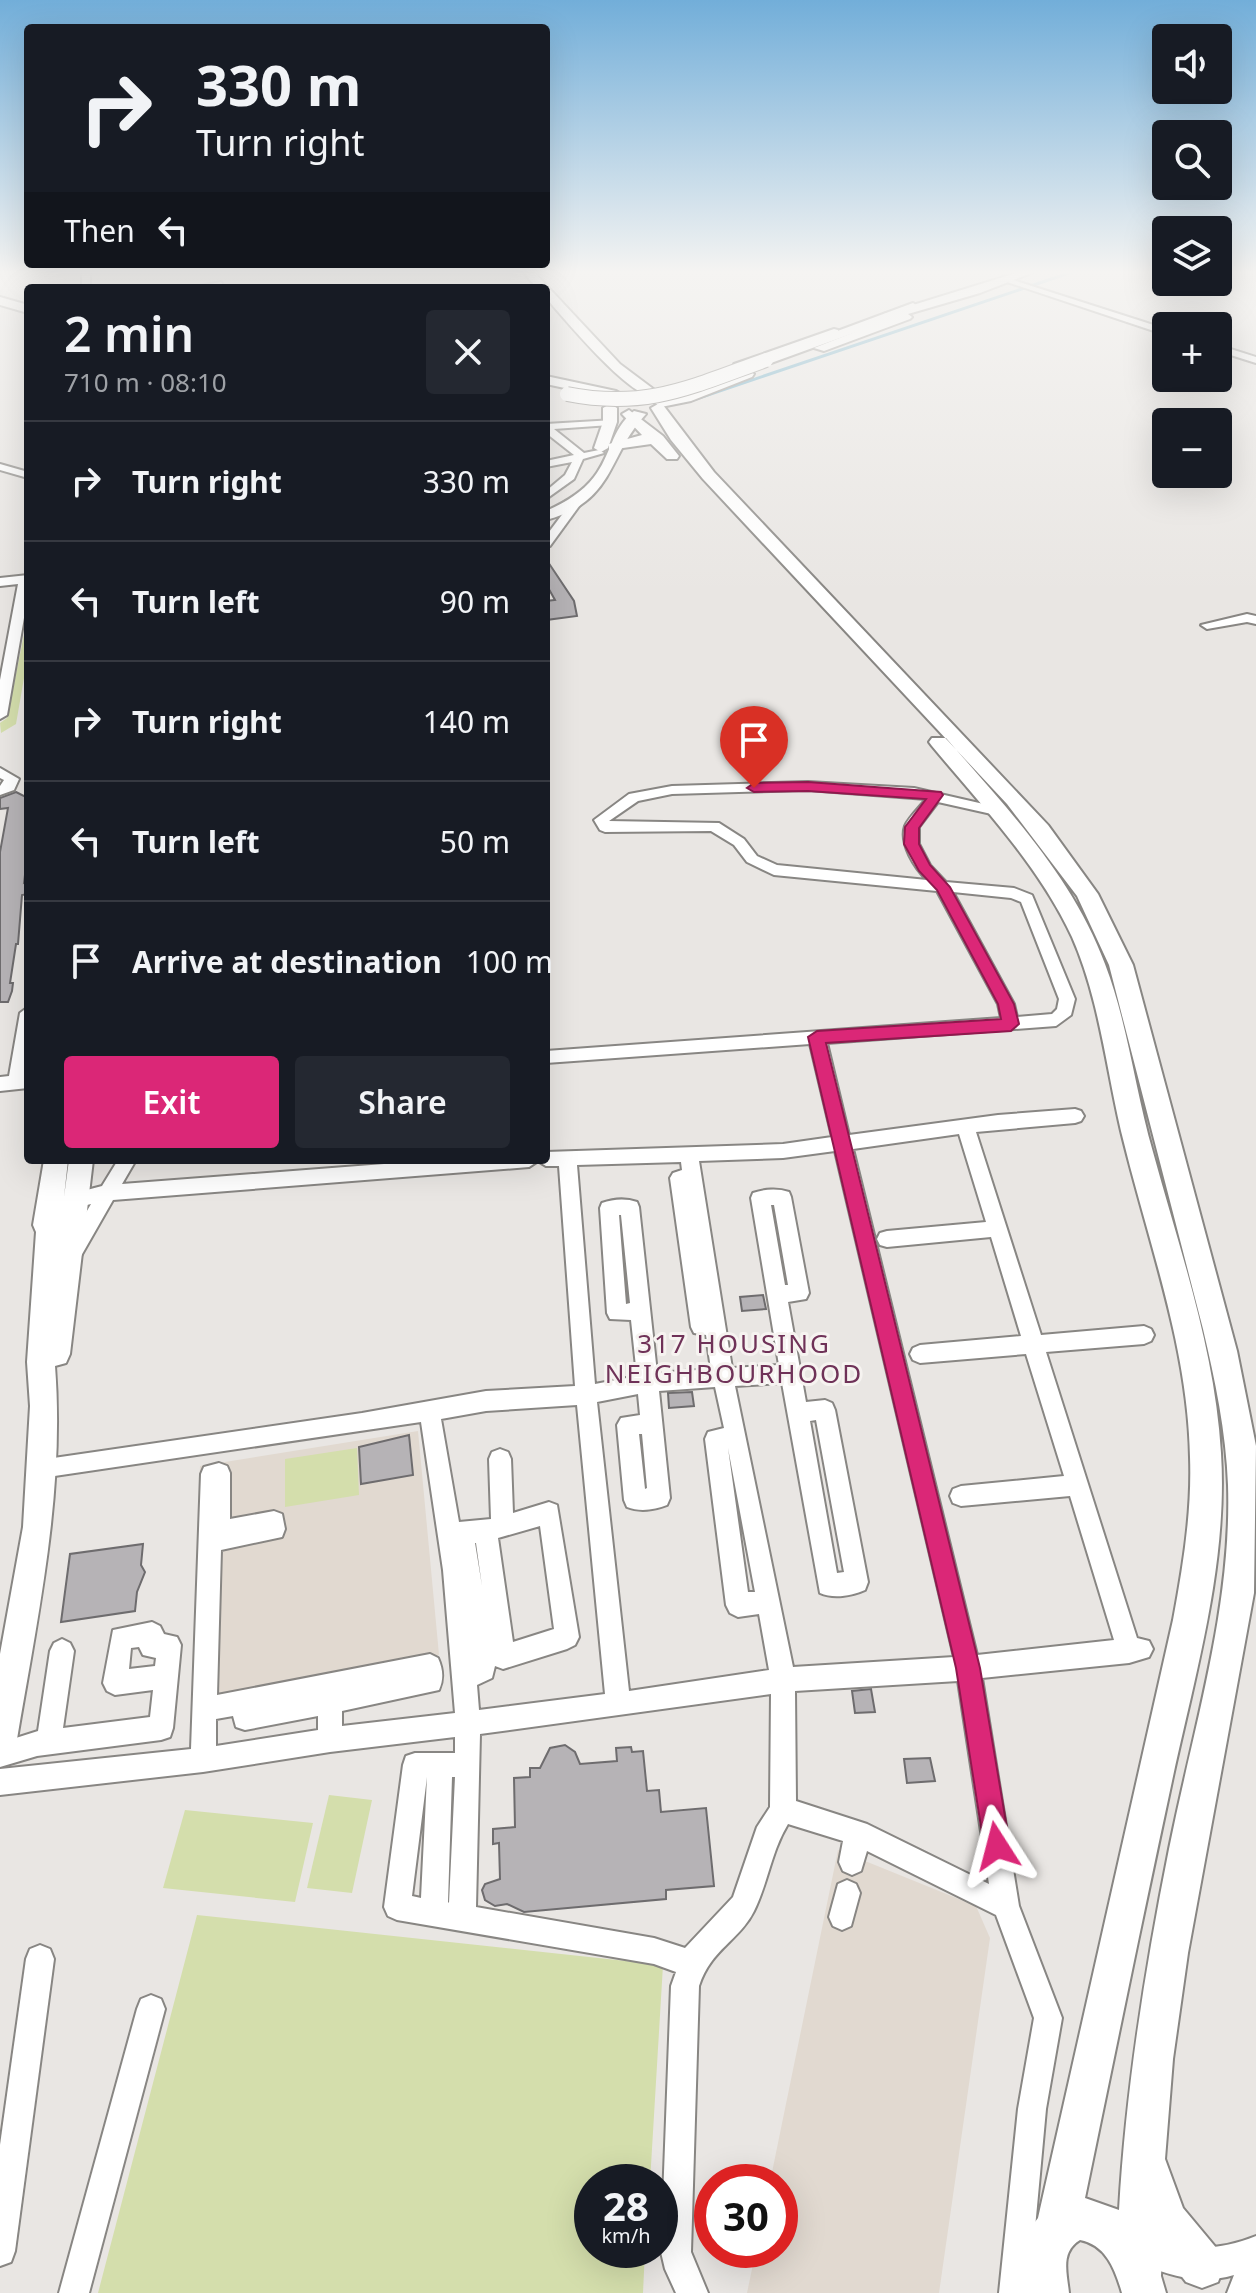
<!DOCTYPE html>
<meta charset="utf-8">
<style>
body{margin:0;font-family:"Noto Sans",sans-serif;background:#242831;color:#f1f3f6;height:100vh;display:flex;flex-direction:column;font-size:30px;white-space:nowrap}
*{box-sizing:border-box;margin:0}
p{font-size:26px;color:#9ea1a6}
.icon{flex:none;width:44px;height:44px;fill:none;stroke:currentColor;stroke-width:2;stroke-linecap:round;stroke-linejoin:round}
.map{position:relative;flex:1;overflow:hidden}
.details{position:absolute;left:24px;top:284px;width:526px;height:880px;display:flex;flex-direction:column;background:#171b24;border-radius:8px;box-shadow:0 8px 32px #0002}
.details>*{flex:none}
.guide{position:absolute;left:24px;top:24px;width:526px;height:244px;border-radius:8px;box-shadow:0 8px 32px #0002;background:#171b24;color:#f1f3f6;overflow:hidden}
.buttons{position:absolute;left:1152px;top:24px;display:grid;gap:16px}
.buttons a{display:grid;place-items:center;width:80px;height:80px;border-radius:8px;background:#171b24;box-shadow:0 8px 32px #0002;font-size:40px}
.speed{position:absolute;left:574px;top:2164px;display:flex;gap:16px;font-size:40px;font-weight:700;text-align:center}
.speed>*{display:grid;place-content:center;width:104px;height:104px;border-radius:50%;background:#171b24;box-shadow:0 8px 32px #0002;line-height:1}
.speed small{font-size:20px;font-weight:400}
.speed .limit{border:12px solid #d22;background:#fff;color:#111}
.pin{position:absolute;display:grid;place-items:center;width:68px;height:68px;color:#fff;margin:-82px -34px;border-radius:50% 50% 50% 0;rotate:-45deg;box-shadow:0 0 8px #0007}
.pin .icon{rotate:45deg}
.me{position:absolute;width:88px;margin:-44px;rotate:351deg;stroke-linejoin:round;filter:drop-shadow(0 0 6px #0008)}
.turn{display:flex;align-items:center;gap:28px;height:168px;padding:0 40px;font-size:36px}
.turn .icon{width:104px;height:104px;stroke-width:2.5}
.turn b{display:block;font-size:56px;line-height:68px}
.then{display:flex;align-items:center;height:76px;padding:0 40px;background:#0003;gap:16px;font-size:30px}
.round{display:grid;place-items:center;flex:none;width:84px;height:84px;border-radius:8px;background:#242831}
.head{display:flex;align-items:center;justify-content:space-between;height:136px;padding:0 40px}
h1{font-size:48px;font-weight:600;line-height:60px}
.action{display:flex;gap:16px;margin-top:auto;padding:16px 40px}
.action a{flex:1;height:92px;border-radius:8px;background:#db2777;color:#fff;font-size:32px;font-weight:600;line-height:92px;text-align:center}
.action a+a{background:#242831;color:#f1f3f6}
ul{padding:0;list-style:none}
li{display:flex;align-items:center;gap:24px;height:120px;padding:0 40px;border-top:2px solid #363941}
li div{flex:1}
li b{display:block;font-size:30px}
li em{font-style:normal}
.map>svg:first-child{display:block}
.built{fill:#e1d9d0}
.green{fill:#d4deac}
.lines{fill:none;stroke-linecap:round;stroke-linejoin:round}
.stream{stroke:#61a6c2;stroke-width:3}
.building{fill:#b6b3b6;stroke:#6e6c6e;stroke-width:2}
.minor-casing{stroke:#888683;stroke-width:4}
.major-casing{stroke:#888683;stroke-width:4}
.highway-casing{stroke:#888683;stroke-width:4}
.minor{fill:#fff;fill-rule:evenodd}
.major{fill:#fff;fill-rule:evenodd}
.highway{fill:#fff;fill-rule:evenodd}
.highway-bridge-casing{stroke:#888683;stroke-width:16;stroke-linecap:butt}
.highway-bridge{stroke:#fff;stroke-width:14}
.route{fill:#db2777;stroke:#8e194d;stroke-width:2}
.labels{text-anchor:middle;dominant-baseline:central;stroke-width:6;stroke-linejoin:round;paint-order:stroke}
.neighbourhood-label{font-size:26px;letter-spacing:2px;fill:#6f3258;stroke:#f6f3f0}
</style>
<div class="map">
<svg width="1256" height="2293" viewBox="0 0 1256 2293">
<rect width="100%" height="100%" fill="#e9e6e3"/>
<!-- built -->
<g class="built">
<path d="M418,1431L439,1655L194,1702L200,1466Z"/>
<path d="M838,1850L976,1906L990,1938L939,2293H747L756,2250H780V2182H770Z"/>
</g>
<!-- green -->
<g class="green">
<path d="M28,615V655L16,724L1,733L0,723L7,718Z"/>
<path d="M357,1448L359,1495L285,1507V1459Z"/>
<path d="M329,1795L372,1800L352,1893L307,1888Z"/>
<path d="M185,1810L313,1823L295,1902L163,1888Z"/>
<path d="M197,1915L663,1965L650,2182H592V2250H645L643,2293H98Z"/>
</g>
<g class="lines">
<!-- stream -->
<path class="stream" d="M690,401L1075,271"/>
</g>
<!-- building -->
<g class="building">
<path d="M546,559L574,601L577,616L546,620V601L555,600L546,584Z"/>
<path d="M16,792L28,798V850L24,883L28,882V894L22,895L18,944H16L10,983H13L12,991L8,1002H0V852L8,808L0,809V798Z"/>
<path d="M763,1295L766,1309L742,1311L740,1297Z"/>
<path d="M692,1392L694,1406L669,1408L668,1393Z"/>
<path d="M409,1435L413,1475L361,1484L359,1447Z"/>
<path d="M143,1544L141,1565L145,1572L137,1592L135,1611L61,1622L70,1554Z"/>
<path d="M871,1689L875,1712L855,1713L852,1691Z"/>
<path d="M565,1745L575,1752L580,1764L617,1761L616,1748L631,1747L632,1752L643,1751L647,1791L659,1790L661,1812L706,1808L714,1886L666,1890V1899L524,1912L507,1904L495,1906L485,1900L482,1890L485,1884L500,1879L499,1843L493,1844V1829L515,1827L514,1778L530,1777V1768H540L550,1748Z"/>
<path d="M930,1758L935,1781L907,1783L904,1759Z"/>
</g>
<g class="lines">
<!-- minor casing -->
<g class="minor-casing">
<g id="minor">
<path d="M86,272L90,274V288H82V274Z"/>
<path d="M1007,278L1166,329V335L1007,282Z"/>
<path d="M221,282L224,287L189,288Z"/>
<path d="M1218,345L1256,357V363L1218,351Z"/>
<path d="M614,420L615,422L610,425L554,429L584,453L599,450L604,453L583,459L574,479L546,499V491L565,475L572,462L546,467V461L574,455L546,433V424Z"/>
<path d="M0,464L28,472V478L0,470Z"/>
<path d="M576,496L585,498L550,546L546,547V536Z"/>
<path d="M28,575V595L7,715L0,719V680L18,584L0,586V578Z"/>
<path d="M1247,614L1256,616V624L1247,622L1207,629L1201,625Z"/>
<path d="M0,768L19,779L14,790L0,795V786L4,780L0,778Z"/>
<path d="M808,782L914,788L1001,808V814L996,815L938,802L919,827V844L930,865L946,882L1014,888L1032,895L1075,999L1071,1015L1056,1026L827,1043L849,1135L998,1115L1075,1109L1081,1111L1084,1116L1081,1121L1075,1123L976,1132L1041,1335L1144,1326L1151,1329L1154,1335L1151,1341L1144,1344L1046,1352L1137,1638L1149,1641L1153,1649L1149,1657L1129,1663L982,1678L1019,1906L1062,2018L1046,2109L1029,2293H999L1018,2109L1034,2018L996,1915L867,1851L861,1871L852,1875L843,1871L839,1862L843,1841L788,1824C771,1852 768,1883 754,1911C739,1941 711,1949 699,1986L691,2252L708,2293H676L665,2269L661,2252L671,1986L676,1972L654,1964L397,1920L388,1916L384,1907L403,1765L406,1756L415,1753H455V1737L330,1752L203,1772L0,1795V1769L191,1749L201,1474L204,1467L219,1463L227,1466L230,1473V1519L274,1511L282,1514L285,1529L282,1537L221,1550L217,1695L430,1654L438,1658C443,1669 444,1679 439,1690L342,1711V1726L455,1713L443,1570L421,1422L41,1478L33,1475L30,1468L33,1461L362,1413L486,1391L575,1386L559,1166H546L538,1161L529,1167L113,1200L81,1256L74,1258L67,1256L64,1250L91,1204L75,1208L68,1205L66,1200L68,1195L102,1186L118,1160H136L122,1184L436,1160H546V1152L783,1144L832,1137L810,1044L546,1063V1051L1001,1018L998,1004L937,891L774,875L747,862L734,845L711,831L605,832L600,830L594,820L629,794L672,786ZM808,790L926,799C920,807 909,817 905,826C899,844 915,868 927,880L777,865L757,856L744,839L719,823L609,821L638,801L672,794ZM953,892L1011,898L1021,902L1059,999L1057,1009L1052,1014L1017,1017L1014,1004ZM959,1134L986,1222L887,1231L880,1233L877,1239L880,1245L887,1247L991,1237L1021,1336L920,1345L913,1348L910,1354L913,1360L920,1363L1026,1354L1064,1476L961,1486L953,1489L950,1496L953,1503L961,1506L1070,1496L1114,1640L977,1655L853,1149ZM835,1151L954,1657L793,1667L735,1386L782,1383L820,1593C833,1599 852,1596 865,1590L868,1582L835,1410L832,1403L825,1400L806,1402L788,1302L806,1299L809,1293L791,1197L789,1192C778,1188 764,1189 753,1193L751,1198L779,1365L732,1368L699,1161L783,1158ZM681,1162L682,1170L673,1173L670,1178L691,1327L694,1333L706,1335L711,1369L657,1373L639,1207L637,1202C626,1198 613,1199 602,1203L600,1208L607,1313L610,1319L631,1320L637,1376L595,1384L577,1165ZM771,1205H774L788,1285H785ZM619,1215H621L630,1303L626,1304ZM715,1387L724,1428L708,1432L705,1439L726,1605L730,1613L738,1617L759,1614L769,1670L629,1691L597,1402L638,1394L640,1415L621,1418L617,1425L624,1500L627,1507C639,1512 655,1510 667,1505L670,1498L659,1391ZM577,1405L605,1694L479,1710L477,1685L492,1678L495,1666L503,1669L567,1649L575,1645L579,1637L557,1505L549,1502L513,1513L511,1459L508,1452L500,1449L492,1452L489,1459L491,1519L459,1522L441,1419L486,1411ZM816,1420L844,1572L837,1573L810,1421ZM639,1434H642L647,1488L645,1489ZM728,1448L755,1592H748ZM540,1526L554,1629L513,1642L498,1538ZM475,1543H476L482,1586ZM958,1681L989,1884L867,1824L796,1801L795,1691ZM771,1694L770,1807L757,1827L733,1897L685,1948L654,1938L476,1907L480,1734ZM233,1716L236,1727L245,1730L318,1716V1730L216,1746V1719ZM427,1777L421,1898L412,1896ZM452,1777H455L449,1903L448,1902Z"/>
<path d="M28,1007V1088L0,1091V1077L9,1076L20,1013Z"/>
<path d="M152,1622L160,1626L164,1634L177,1637L181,1645L173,1728L170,1737L161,1740L37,1756L0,1767V1743L38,1731L50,1651L54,1643L62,1639L70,1643L74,1651L63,1728L150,1717L153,1690L115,1695L107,1691L103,1683L113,1630ZM139,1647L143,1655L156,1658L155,1666L129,1669L131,1648Z"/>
<path d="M847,1880L856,1884L860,1893L851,1926L842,1930L833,1926L829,1917L838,1884Z"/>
<path d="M40,1945L50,1949L54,1959L15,2251L11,2262L0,2266V2145L26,1959L30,1949Z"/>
<path d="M151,1995L161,1999L165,2009L89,2293H59L137,2009L141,1999Z"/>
<path d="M1141,2233C1182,2250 1214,2253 1256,2236V2293H1227L1234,2275C1197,2286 1164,2274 1130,2259L1126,2248L1130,2237Z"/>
</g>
</g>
<!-- major casing -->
<g class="major-casing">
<g id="major">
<path d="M522,271H533L620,364L656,391V397C631,400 564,318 546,298V288H537Z"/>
<path d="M1023,271H1037L980,293L908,314L912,317L910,319L824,351L814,348L888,319L884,318V314Z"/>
<path d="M834,329L838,330V336L744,367L734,364Z"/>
<path d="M748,370L754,374L752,377L691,401L661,407L655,403Z"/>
<path d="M610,404L617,408V422L608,448L601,452L594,448L603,422V408Z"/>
<path d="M634,411L646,414C606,457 616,501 546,520V511C564,503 582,493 594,477C611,456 611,429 634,411Z"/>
<path d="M44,1160H68L64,1197L69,1160H93L70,1354L66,1363L55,1366C65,1494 37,1619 16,1745L12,1757L0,1761V1654L23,1527L30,1406L27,1362L36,1232L33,1225Z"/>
</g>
</g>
<!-- highway casing -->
<g class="highway-casing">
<g id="highway">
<path d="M0,297L28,305V313L0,305Z"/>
<path d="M913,303L919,307L917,310L771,363L759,360Z"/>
<path d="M546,376L616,391L623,395L616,399L546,384Z"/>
<path d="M658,404L663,405L714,472L1048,825L1098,894L1133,965L1237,1351L1256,1446L1254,1593L1188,1953L1173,2059L1165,2159L1183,2208L1218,2250L1224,2266L1218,2282L1202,2288L1186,2282L1162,2251L1161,2276L1166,2293H1122C1115,2269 1106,2245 1080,2240C1060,2252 1067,2273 1069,2293H1025C1022,2267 1020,2239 1038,2218L1173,1620C1183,1566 1192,1512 1190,1457C1188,1345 1147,1239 1121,1131C1106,1067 1099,998 1072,937C1039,866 982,806 932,746L929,742L932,738H946C1006,807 1073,877 1105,964C1128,1024 1135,1090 1153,1152C1180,1251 1215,1349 1221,1453C1228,1564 1195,1674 1172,1781C1142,1920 1114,2058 1085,2198L1119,2210C1126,2088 1145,1969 1169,1849C1193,1729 1232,1608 1228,1485C1226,1432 1215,1380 1203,1329L1109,965L1077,896L1007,804L703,479L671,440L651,408Z"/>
<path d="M629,410L663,436L679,456L677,459H667L651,444L609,450V444L642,435L622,414Z"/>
</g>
</g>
<!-- minor -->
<use href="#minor" class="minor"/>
<!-- major -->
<use href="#major" class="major"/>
<!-- highway -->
<use href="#highway" class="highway"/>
<!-- highway-bridge casing -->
<g class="highway-bridge-casing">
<path id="highway-bridge" d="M567,394C647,410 693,386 766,360"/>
</g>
<!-- highway-bridge -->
<use href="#highway-bridge" class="highway-bridge"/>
</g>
<!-- sky -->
<linearGradient id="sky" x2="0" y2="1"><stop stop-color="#72aed9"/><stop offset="0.46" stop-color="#f5f4f2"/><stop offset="1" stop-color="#f5f4f2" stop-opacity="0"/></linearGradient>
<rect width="1256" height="592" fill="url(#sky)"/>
<!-- route -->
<path class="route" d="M808,782L941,792L943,795L919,828V844L930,865L950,887L1014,1004L1019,1024L1011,1031L826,1043L980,1668L1010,1846L1006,1856L997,1859L987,1856L984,1846L956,1668L808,1037L817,1031L1001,1019L998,1004L937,890L919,871L904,844L905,827L926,799L808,791L754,792L747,788L754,783Z"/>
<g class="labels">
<!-- neighbourhood labels -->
<g class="neighbourhood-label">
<text x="734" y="1343">317 HOUSING<tspan x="734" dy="30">NEIGHBOURHOOD</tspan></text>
</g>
</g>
</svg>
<div class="buttons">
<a><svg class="icon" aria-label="sound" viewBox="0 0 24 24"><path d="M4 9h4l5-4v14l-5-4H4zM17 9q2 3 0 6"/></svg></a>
<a><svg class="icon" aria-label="search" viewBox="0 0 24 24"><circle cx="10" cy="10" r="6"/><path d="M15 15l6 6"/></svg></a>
<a><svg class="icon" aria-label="layers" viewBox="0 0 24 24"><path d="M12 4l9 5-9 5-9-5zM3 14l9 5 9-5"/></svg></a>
<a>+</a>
<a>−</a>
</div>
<div class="speed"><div>28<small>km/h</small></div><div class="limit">30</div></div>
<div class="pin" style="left:754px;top:788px;background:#d93025"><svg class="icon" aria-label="arrive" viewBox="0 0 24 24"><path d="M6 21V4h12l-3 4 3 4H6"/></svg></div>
<svg class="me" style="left:997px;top:1846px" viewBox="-20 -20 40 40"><path d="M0-17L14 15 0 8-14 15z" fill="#db2777" stroke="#fff" stroke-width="4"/></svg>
<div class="guide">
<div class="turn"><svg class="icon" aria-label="right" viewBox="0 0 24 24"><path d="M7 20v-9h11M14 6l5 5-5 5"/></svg><div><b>330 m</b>Turn right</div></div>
<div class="then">Then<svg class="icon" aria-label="left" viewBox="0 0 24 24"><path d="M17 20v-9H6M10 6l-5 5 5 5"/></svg></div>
</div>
<section class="details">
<div class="head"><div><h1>2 min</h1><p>710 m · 08:10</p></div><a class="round"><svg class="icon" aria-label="close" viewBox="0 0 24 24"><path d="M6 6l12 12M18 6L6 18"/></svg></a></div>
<ul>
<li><svg class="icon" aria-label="right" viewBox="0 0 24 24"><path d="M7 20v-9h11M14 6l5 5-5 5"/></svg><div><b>Turn right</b></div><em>330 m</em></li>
<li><svg class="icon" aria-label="left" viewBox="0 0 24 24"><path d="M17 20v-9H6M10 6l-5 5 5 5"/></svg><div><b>Turn left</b></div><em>90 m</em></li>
<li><svg class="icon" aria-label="right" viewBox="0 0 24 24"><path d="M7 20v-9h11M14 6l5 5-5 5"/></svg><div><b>Turn right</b></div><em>140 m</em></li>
<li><svg class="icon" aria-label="left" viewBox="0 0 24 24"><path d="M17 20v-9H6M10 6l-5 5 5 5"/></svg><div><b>Turn left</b></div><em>50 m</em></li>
<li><svg class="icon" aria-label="arrive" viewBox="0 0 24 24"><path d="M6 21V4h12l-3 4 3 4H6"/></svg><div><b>Arrive at destination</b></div><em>100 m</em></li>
</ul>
<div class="action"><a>Exit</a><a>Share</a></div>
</section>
</div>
